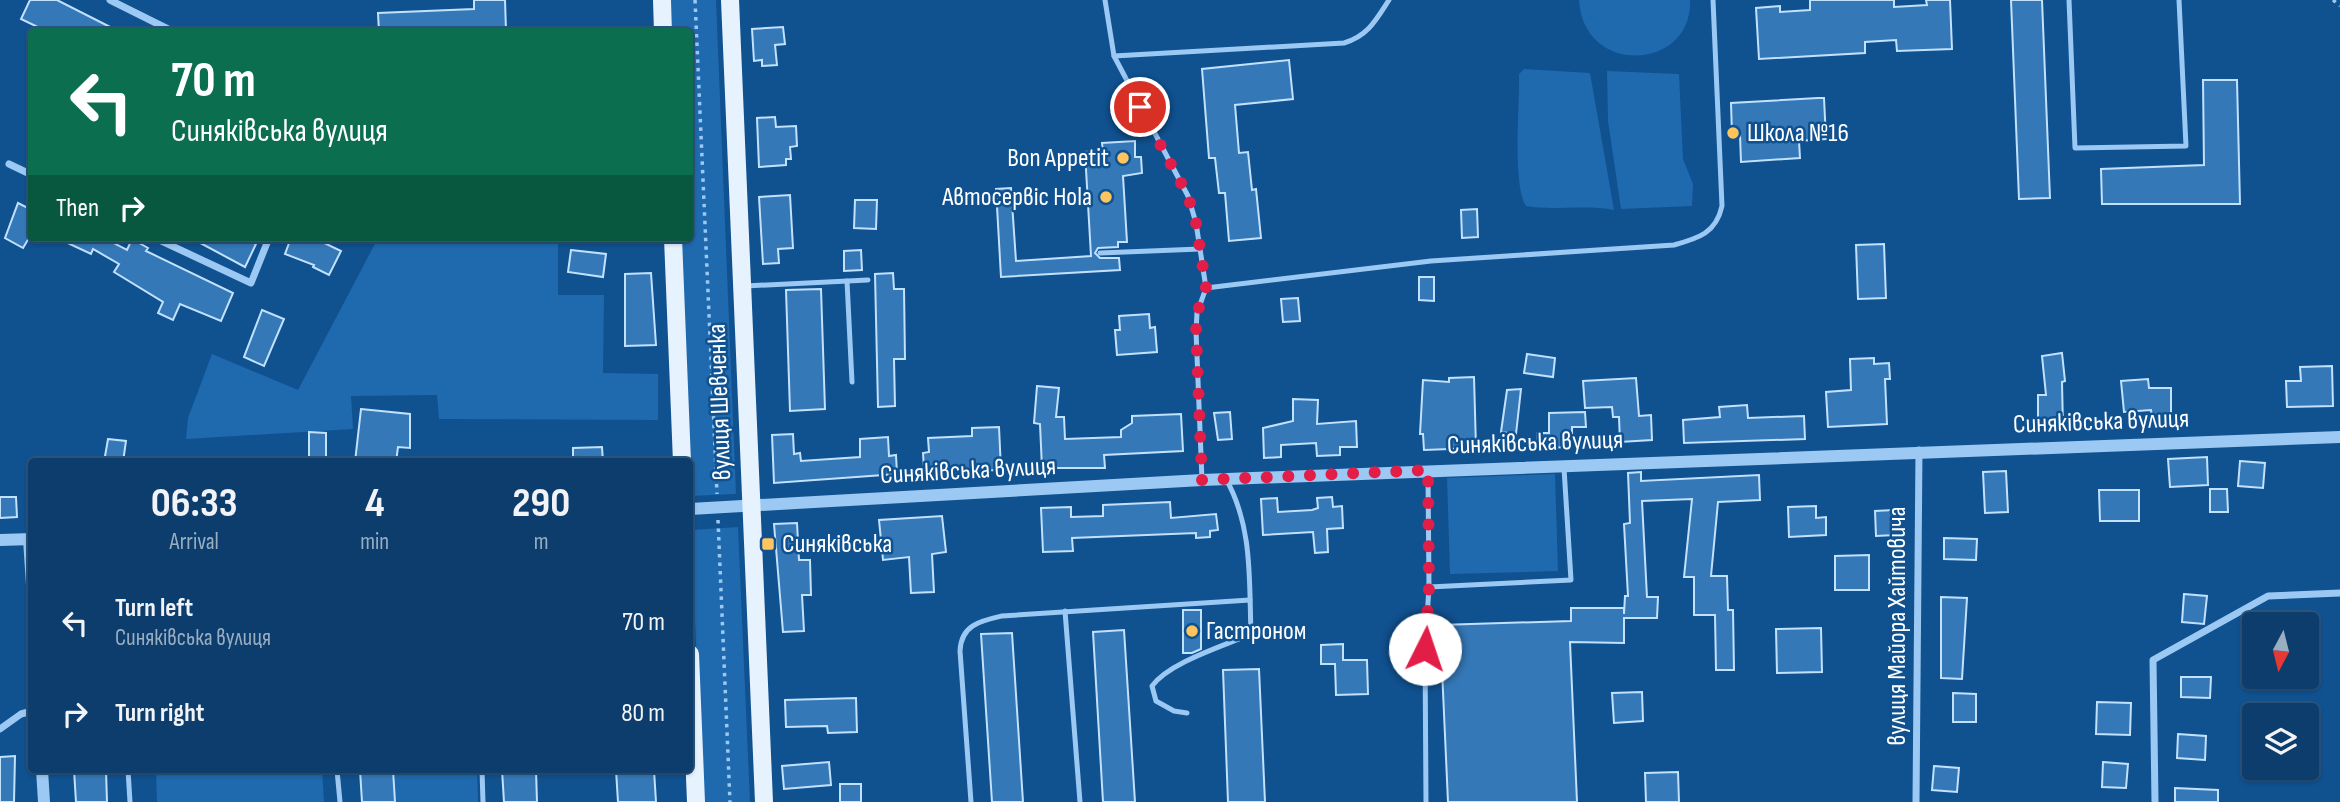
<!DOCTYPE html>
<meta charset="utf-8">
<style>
body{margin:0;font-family:"Sofia Sans Condensed",sans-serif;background:#154472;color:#f1f3f6;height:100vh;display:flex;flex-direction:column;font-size:26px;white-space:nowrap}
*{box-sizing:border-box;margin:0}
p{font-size:23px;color:#9aaec2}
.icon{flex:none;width:38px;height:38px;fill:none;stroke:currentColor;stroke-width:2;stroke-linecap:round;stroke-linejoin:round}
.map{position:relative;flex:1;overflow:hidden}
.side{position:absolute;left:28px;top:458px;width:665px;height:315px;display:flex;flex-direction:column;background:#0c3d6c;border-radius:7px;box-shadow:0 2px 5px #0004,0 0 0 2px #2c567f}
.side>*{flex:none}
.banner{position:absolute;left:28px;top:28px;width:665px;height:214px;border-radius:7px;box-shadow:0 2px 5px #0004,0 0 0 2px #2c567f;background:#0b6e4f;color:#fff;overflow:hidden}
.needle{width:46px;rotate:187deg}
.controls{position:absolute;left:2242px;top:612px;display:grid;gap:14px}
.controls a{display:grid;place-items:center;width:77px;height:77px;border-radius:7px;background:#0c3d6c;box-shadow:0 2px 5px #0004,0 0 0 2px #2c567f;font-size:35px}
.pin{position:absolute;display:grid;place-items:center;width:60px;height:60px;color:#fff;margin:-30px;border:4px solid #fff;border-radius:50%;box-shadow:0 2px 7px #0007}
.me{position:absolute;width:77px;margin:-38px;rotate:4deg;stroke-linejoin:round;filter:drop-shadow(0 0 5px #0008)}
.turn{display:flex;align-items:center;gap:24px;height:147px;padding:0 28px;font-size:32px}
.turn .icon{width:91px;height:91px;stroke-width:2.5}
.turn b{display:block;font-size:49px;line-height:60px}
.then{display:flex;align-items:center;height:66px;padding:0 28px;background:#0003;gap:14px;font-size:26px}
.eta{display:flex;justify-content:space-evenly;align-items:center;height:119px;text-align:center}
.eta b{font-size:42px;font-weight:700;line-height:49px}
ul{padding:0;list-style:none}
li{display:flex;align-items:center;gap:21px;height:91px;padding:0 28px}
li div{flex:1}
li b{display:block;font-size:26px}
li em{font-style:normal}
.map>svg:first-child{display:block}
.green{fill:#1f69ae}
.building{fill:#3478b8;stroke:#c2e1fd;stroke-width:2}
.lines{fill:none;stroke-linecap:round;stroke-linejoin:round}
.path{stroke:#9bc9f3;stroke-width:3.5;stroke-dasharray:3.5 5;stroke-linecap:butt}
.service{stroke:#9bc9f3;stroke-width:5}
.minor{stroke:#9bc9f3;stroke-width:7}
.tertiary{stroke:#9bc9f3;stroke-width:12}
.primary{stroke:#e7f2ff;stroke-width:18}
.route{stroke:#e11d48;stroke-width:12;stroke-dasharray:0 21.6}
.poi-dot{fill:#ffc45d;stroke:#105190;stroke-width:2.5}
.labels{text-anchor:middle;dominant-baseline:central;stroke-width:5;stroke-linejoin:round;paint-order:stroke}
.poi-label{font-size:26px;fill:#fff;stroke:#105190;text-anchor:start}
.street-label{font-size:26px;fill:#fff;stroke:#105190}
</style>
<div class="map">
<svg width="2340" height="802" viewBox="0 0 2340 802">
<rect width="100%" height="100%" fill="#105190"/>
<!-- green -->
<g class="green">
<path d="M671,0H716L736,494L690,496L680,238H690V32L672,31Z"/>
<path d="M1579,0H1690C1693,71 1583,77 1579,0Z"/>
<path d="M1524,69L1590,73L1614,210C1586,204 1552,211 1526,206C1512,184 1520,104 1519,74Z"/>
<path d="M1607,71L1679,74L1683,159L1693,184L1692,206L1621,209L1608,121Z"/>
<path d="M378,238H539L558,244V295H604L603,373L658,374V420L439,419L437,395L351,396L353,429L186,439L188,418L212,354L298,390Z"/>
<path d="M1555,474L1558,571L1450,574L1447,478Z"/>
<path d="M738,527L750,802H703L691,530Z"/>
<path d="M156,770H322L324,802H157Z"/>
<path d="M393,770H477L478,802H395Z"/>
</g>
<!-- building -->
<g class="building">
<path d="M30,0H57L120,32H48L21,19Z"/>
<path d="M474,0H505L506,31L379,32L378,13L474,9Z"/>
<path d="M1810,0H1894V7L1927,5L1926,0H1950L1952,49L1897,51L1896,40L1865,42V53L1759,59L1756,8L1780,6V12L1810,10Z"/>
<path d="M2011,0H2042L2050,198L2019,199Z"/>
<path d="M783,27L785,44L775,45L777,65L762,66V60L754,61L752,29Z"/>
<path d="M1289,60L1293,99L1235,105L1239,153L1248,152L1252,190L1256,189L1261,238L1229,241L1225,193H1219L1215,158H1209L1202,69Z"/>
<path d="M2203,80H2237L2240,204H2102L2101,169L2204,165Z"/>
<path d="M1818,98H1824L1826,139L1799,141L1800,158L1741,162L1740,135H1732L1731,103Z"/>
<path d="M775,117L776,127L796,126L797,146L790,147L791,159H786V165L759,167L757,118Z"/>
<path d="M1135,141V157H1141L1142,173L1123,176L1127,242H1118V247L1098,248L1095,253L1100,258H1119L1120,270L1001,277L996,189L1011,188L1016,261L1091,256L1085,152L1103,151L1102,143Z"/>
<path d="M790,195L793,248L778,249L779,263L763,264L759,197Z"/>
<path d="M855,200H877L876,229L854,228Z"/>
<path d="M18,203L32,210V233L23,248L5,238Z"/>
<path d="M1477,209L1478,237L1462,238L1461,210Z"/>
<path d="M57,238H104L127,250L132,239L148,248L146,251L233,293L221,321L180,304L173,320L158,313L163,302L114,272L119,264L93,249L91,254Z"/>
<path d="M191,238H243L256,244L245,267Z"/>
<path d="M291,238H314L341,251L329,275L313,267L314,265L285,254Z"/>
<path d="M1884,244L1886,298L1858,299L1856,245Z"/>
<path d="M571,250L606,254L603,277L568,272Z"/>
<path d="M861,250L862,270L844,271V251Z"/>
<path d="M651,273L656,345L625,346V274Z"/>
<path d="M893,273L894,289H904L905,359H894L895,406L878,407L875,274Z"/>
<path d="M1419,277H1434V301L1419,300Z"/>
<path d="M821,289L825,409L790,411L786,290Z"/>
<path d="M1298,298L1300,321L1283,322L1281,299Z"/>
<path d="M262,310L284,319L264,366L244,357Z"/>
<path d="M1149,314L1150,328L1155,327L1157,352L1117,355L1115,330H1120L1119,316Z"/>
<path d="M2062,353L2065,381L2062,382L2063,428L2038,429V395H2046L2042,356Z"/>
<path d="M1527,354L1555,358L1553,377L1524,373Z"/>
<path d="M1874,358V364L1889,363L1890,379H1885L1887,424L1828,427L1826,392L1851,390L1850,359Z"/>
<path d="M2332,366L2333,406L2287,407L2286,381H2301L2300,367Z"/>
<path d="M1474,377L1476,448L1424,450L1423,434H1420L1423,380L1449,382V378Z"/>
<path d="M1636,378L1639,416L1651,415L1652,440L1620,442L1619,417H1613L1612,407L1585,408L1583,381Z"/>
<path d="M2148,379L2149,388H2171V416L2152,417L2151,410L2124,412L2121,381Z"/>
<path d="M1037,386L1059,388L1056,417H1064L1065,439L1121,437V430L1132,423V416L1181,414L1183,451L1104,455L1105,468H1042L1040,424L1034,423Z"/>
<path d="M1521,389L1516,434L1501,432L1507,390Z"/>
<path d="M1293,399L1318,400L1317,424L1356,421L1357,447H1340V455L1317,456L1316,443L1281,445V457L1264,458L1263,428L1293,421Z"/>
<path d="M1747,405L1748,418L1804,416L1805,439L1684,443L1683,420L1720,417L1719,407Z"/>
<path d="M361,409L410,414V448L398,447L396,462H355Z"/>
<path d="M1230,412L1232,439L1218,440L1214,413Z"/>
<path d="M1585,412L1586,427H1572V447L1538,448L1537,433H1549V413Z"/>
<path d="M999,427L1001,470L930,472V467L924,468L923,453L929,452L928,438L972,436V428Z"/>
<path d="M309,432L326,433V462H309Z"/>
<path d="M793,434L794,454L800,453L801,461L860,457V439L888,437L889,456L896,455L897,474L774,483L772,435Z"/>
<path d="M108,439L126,441L123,462H104Z"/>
<path d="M602,447L603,462H573V448Z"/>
<path d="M2207,457L2208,485L2170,487L2168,459Z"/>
<path d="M2240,461L2265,463L2263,488L2238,486Z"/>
<path d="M2006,471L2008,512L1985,513L1983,472Z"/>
<path d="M1641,472V481L1759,475L1760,500L1718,502L1711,576H1727L1728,610H1733L1734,670H1716L1715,615H1694V577H1684L1692,499L1642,501L1647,597H1658L1657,618H1624V643L1570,642L1577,802H1448L1440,625L1571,621V608H1624V614L1625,596H1628L1624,524L1630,523L1628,473Z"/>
<path d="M2210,489H2227L2228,512H2210Z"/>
<path d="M2099,490H2139V521H2100Z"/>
<path d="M0,497H16L17,517L0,518Z"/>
<path d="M1332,497L1333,507L1342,506L1343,528L1327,529L1328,552L1315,553L1313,532L1263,535L1261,499L1277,498L1278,512L1312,510L1318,508L1317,498Z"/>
<path d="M1170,502L1171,518L1216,514L1218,530L1210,531V537L1196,538V533L1072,538L1073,551L1043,552L1041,508L1071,507V517L1103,516V505Z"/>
<path d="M1816,506V518L1826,517V535L1789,537L1788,507Z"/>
<path d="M1894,510L1895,535L1876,536L1875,511Z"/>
<path d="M942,516L946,552L932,554L934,592L911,593L909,557L883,560L879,520Z"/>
<path d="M797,523L799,560H810L811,595H802L804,631L783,632L774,524Z"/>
<path d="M1944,538L1977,539L1976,560L1944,559Z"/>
<path d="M1869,555V590H1835V556Z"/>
<path d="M2184,594L2207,596L2204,624L2182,622Z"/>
<path d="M1941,597L1967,598L1962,679L1941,678Z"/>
<path d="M1183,610H1201V649L1192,653H1183Z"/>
<path d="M1821,628L1822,672L1777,673L1776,629Z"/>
<path d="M1124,630L1135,802H1103L1093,632Z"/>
<path d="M1012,633L1023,802H992L981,634Z"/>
<path d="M1343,644V660H1367L1368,694L1336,695L1335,664H1321V645Z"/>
<path d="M1259,669L1265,802H1228L1223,670Z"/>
<path d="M2181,677H2211L2210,698L2181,697Z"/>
<path d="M1642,692L1643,721L1614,723L1612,693Z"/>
<path d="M1953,693L1976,694V722H1953Z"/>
<path d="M856,698L857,732L828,733L827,726L786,727L785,700Z"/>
<path d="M2097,702L2131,703L2130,735L2096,734Z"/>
<path d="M2178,734L2206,736L2205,760L2177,758Z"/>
<path d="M15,756L14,802H0V757Z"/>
<path d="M829,762L831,785L784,789L782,766Z"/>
<path d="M2103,762L2128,764L2126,788L2102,787Z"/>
<path d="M1934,766L1959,768L1957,792L1932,790Z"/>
<path d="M74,770H106L107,802H76Z"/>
<path d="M360,770H393L395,802H362Z"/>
<path d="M502,770H536L537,802H504Z"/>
<path d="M616,770H654L656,802H618Z"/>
<path d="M1678,772L1679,802H1646L1645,773Z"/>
<rect x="840" y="784" width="21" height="18"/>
<path d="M2175,788L2218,790V802H2175Z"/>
</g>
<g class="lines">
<!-- path -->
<g class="path">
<path d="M695,0L717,494"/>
<path d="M2333,0L2340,6"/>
<path d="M718,520L730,802"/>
</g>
<!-- service -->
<g class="service">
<path d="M1105,0L1114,56L1188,196L1196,223L1206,288"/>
<path d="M2069,0L2075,148L2186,146L2179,0"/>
<path d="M1114,56L1344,43C1368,36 1376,20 1389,0"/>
<path d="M1100,253L1200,249"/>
<path d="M847,281L852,382"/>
<path d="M745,286L868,280"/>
<path d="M1428,473L1429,587L1571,580L1564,468"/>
<path d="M1202,480L1196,331L1197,313L1206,288L1431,261L1674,245C1699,238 1716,233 1722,206L1713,0"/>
<path d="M1065,611L1080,802"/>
<path d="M1187,713L1174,711L1156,701L1152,686C1170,662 1224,646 1251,634C1249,581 1253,527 1226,479"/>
<path d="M128,770L130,802"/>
<path d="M337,770L340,802"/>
<path d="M482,770L483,802"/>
<path d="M971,802L960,651C961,625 980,621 1002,616L1250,600"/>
<path d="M1426,802L1425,649L1429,587"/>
</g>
<!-- minor -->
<g class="minor">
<path d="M110,0L174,32"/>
<path d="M9,164L32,175"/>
<path d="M155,238L251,283L269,238"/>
<path d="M0,729L21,714L32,711"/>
<path d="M1916,802L1919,450"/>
<path d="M2155,802L2153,660L2268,596L2340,593"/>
</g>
<!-- tertiary -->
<g class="tertiary">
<path d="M690,509L1202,480L2340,437"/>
<path d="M29,539L32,585"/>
<path d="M0,540L32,539"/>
<path d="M42,770L44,802"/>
</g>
<!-- primary -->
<g class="primary">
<path d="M662,0L663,32"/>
<path d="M730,0L764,802"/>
<path d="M673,238L682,462"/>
<path d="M690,654L696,802"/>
</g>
</g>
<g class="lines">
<!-- route -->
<path class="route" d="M1140,107L1188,196L1196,223L1206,288L1197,313L1196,331L1202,480L1428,470L1429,587L1425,649"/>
</g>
<!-- markers -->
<g class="poi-dot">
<circle cx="1733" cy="133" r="7"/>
<circle cx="1123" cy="158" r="7"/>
<circle cx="1106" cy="197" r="7"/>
<rect x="761" y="537" width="14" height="14" rx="3.5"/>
<circle cx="1192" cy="631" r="7"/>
</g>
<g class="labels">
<!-- poi labels -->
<g class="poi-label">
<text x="1747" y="133">Школа №16</text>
<text x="1109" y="158" text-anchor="end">Bon Appetit</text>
<text x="1092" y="197" text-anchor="end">Автосервіс Hola</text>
<text x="782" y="544">Синяківська</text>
<text x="1206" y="631">Гастроном</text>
</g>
<!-- street labels -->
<g class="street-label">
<text transform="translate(720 402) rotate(-92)">вулиця Шевченка</text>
<text transform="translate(2101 422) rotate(-2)">Синяківська вулиця</text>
<text transform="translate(1535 443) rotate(-2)">Синяківська вулиця</text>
<text transform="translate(968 471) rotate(-3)">Синяківська вулиця</text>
<text transform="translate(1897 626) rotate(-90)">вулиця Майора Хайтовича</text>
</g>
</g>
</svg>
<div class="controls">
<a><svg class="needle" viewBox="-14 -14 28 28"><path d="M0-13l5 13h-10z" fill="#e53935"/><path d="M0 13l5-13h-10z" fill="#9aaec2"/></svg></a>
<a><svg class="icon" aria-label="layers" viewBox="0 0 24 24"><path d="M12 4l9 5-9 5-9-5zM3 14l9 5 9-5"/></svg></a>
</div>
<div class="pin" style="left:1140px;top:107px;background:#d93025"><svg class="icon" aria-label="arrive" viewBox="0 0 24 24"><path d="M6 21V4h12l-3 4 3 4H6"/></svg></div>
<svg class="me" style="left:1425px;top:649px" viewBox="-20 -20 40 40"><circle r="19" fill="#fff"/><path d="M0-13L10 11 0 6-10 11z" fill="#e11d48"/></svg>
<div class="banner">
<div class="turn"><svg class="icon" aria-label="left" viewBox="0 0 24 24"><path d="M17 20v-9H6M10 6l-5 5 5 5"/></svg><div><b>70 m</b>Синяківська вулиця</div></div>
<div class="then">Then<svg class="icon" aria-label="right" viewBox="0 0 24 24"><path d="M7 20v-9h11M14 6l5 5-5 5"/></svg></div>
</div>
<section class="side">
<div class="eta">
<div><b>06:33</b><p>Arrival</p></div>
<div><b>4</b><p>min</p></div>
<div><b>290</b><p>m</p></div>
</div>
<ul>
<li><svg class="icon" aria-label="left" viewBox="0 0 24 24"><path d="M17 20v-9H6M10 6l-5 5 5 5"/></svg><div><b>Turn left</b><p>Синяківська вулиця</p></div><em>70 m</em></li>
<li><svg class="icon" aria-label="right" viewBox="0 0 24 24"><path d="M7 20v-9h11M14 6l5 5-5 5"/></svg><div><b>Turn right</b></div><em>80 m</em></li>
</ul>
</section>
</div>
